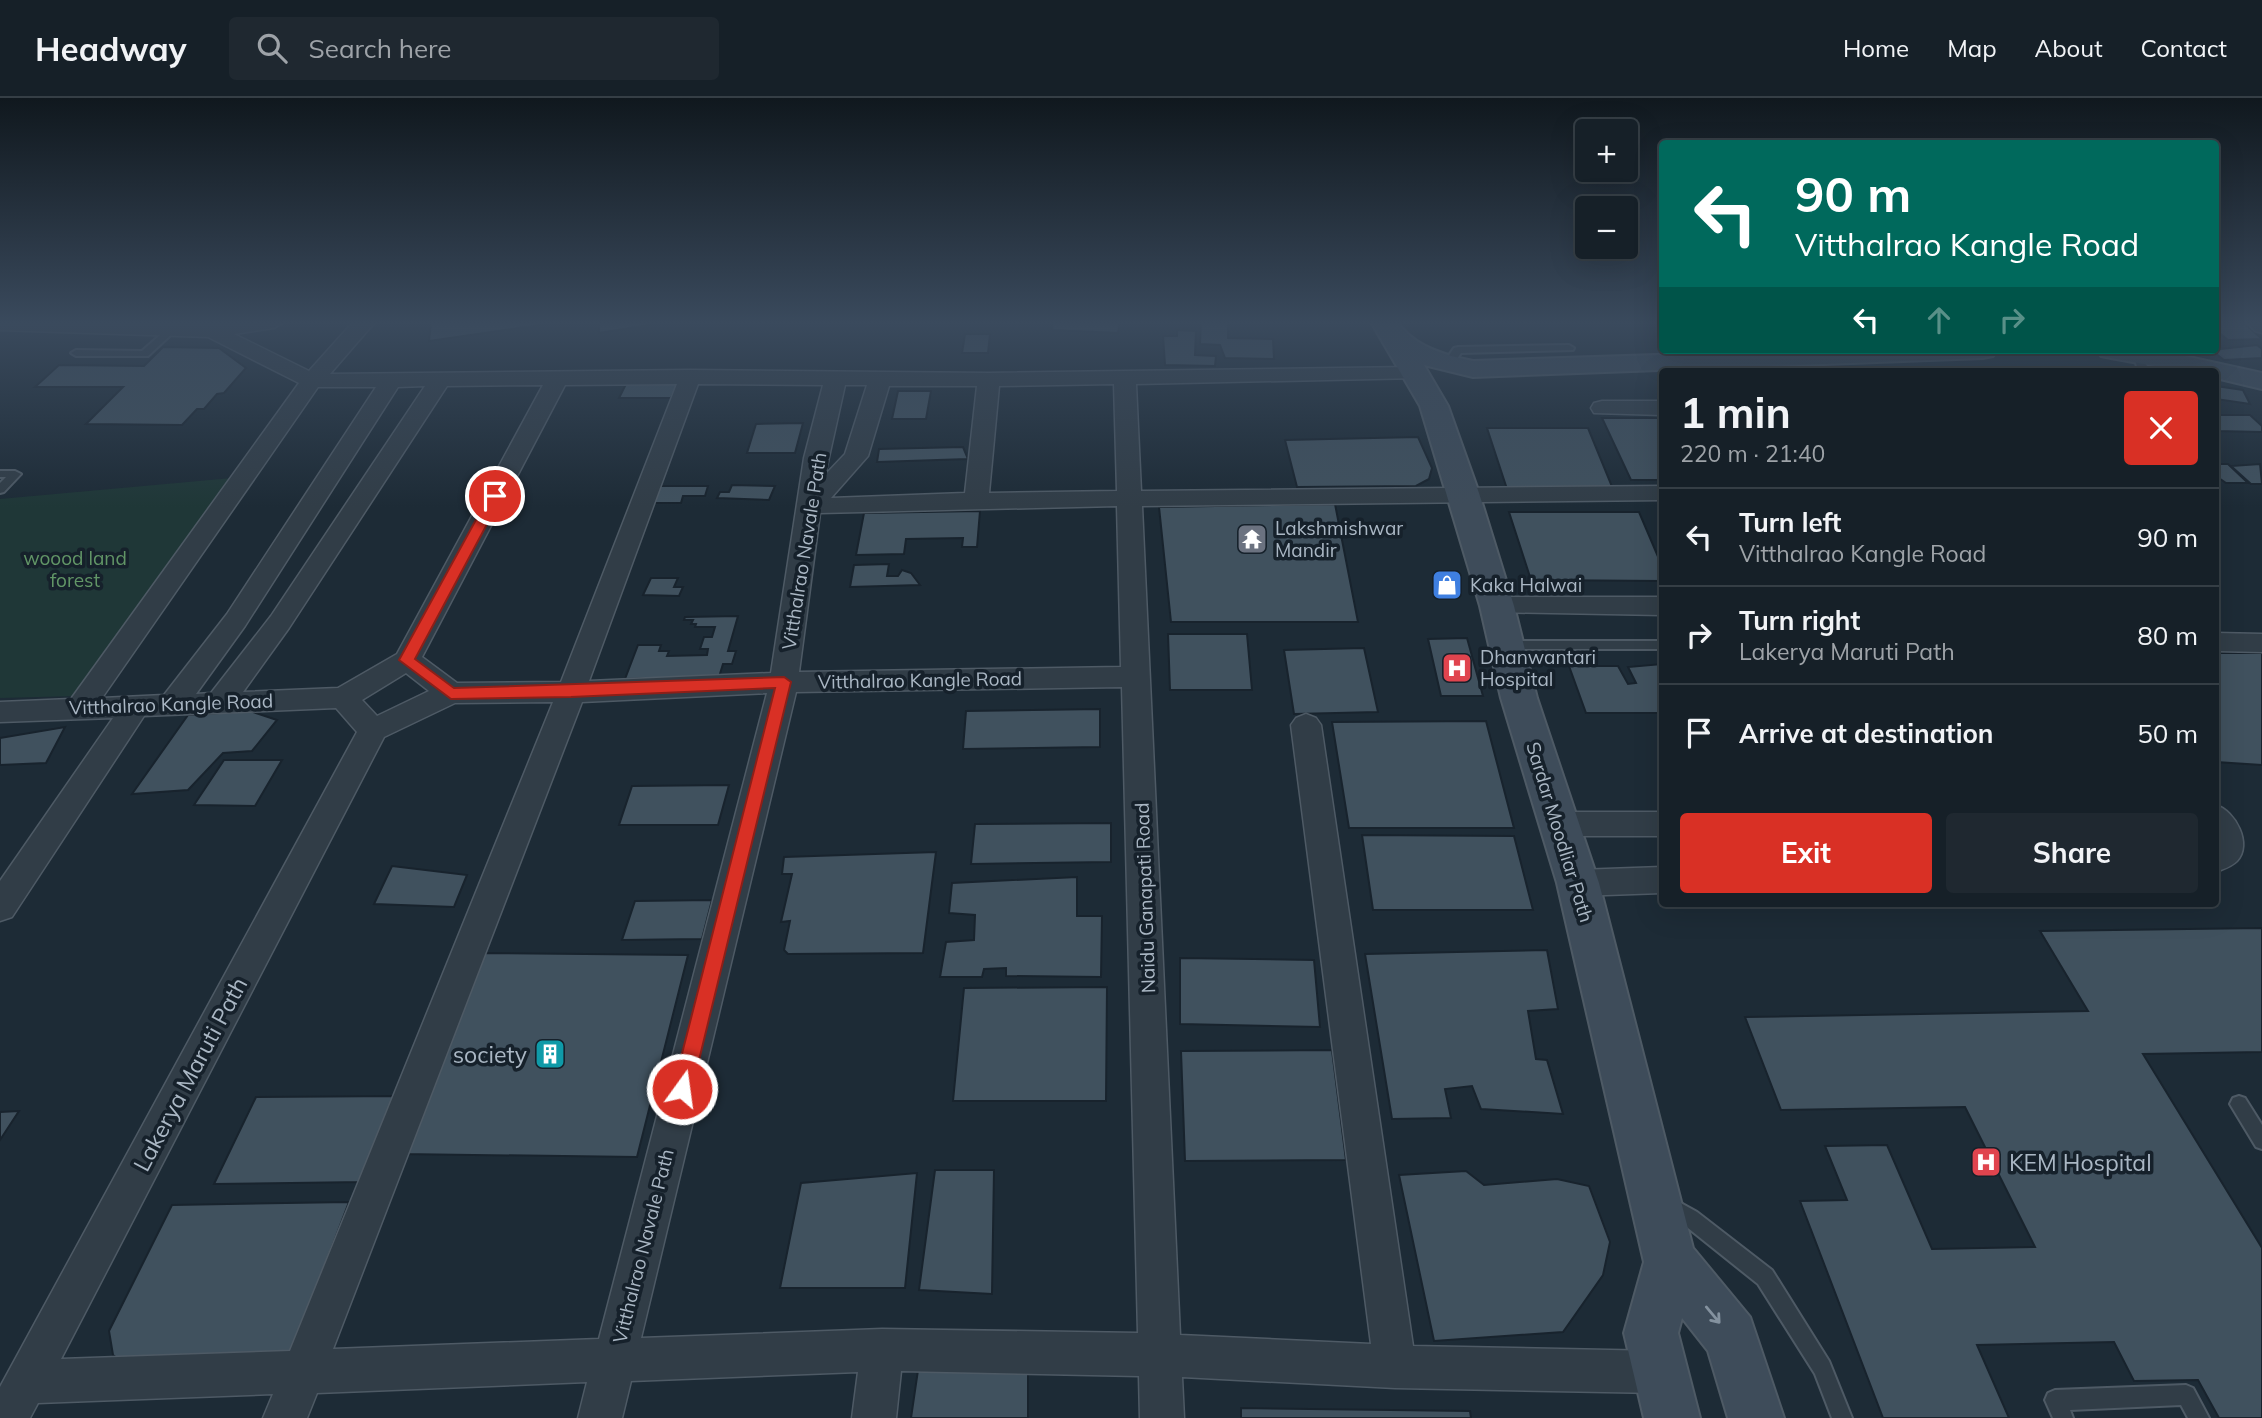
<!DOCTYPE html>
<meta charset="utf-8">
<style>
body{margin:0;font-family:Mulish,sans-serif;background:#1f2830;color:#f1f3f6;height:100vh;display:flex;flex-direction:column;font-size:26px;white-space:nowrap}
*{box-sizing:border-box;margin:0}
p{font-size:23px;color:#9ea3a8}
.icon{flex:none;width:38px;height:38px;fill:none;stroke:currentColor;stroke-width:2;stroke-linecap:round;stroke-linejoin:round}
.map{position:relative;flex:1;overflow:hidden}
.panel{position:absolute;left:1659px;top:270px;width:560px;height:539px;display:flex;flex-direction:column;background:#162028;border-radius:7px;box-shadow:0 7px 28px #0002,0 0 0 2px #353e45}
.panel>*{flex:none}
.banner{position:absolute;left:1659px;top:42px;width:560px;height:214px;border-radius:7px;box-shadow:0 7px 28px #0002,0 0 0 2px #353e45;background:#00695c;color:#fff;overflow:hidden}
.buttons{position:absolute;left:1575px;top:21px;display:grid;gap:14px}
.buttons a{display:grid;place-items:center;width:63px;height:63px;border-radius:7px;background:#162028;box-shadow:0 7px 28px #0002,0 0 0 2px #353e45;font-size:35px}
.pin{position:absolute;display:grid;place-items:center;width:60px;height:60px;color:#fff;margin:-30px;border:4px solid #fff;border-radius:50%;box-shadow:0 2px 7px #0007}
.me{position:absolute;width:77px;margin:-38px;rotate:14deg;stroke-linejoin:round;filter:drop-shadow(0 0 5px #0008)}
.turn{display:flex;align-items:center;gap:24px;height:147px;padding:0 21px;font-size:32px}
.turn .icon{width:91px;height:91px;stroke-width:2.5}
.turn b{display:block;font-size:49px;line-height:60px}
.lanes{display:flex;align-items:center;height:66px;padding:0 21px;background:#0003;justify-content:center;gap:35px;direction:ltr}
.lanes .off{opacity:.35}
.round{display:grid;place-items:center;flex:none;width:74px;height:74px;border-radius:7px;background:#1f2830}
.head{display:flex;align-items:center;justify-content:space-between;height:119px;padding:0 21px}
h1{font-size:42px;font-weight:700;line-height:52px}
.cta{display:flex;gap:14px;margin-top:auto;padding:14px 21px}
.cta a{flex:1;height:80px;border-radius:7px;background:#d93025;color:#fff;font-size:28px;font-weight:700;line-height:80px;text-align:center}
.cta a+a{background:#1f2830;color:#f1f3f6}
ul{padding:0;list-style:none}
li{display:flex;align-items:center;gap:21px;height:98px;padding:0 21px;border-top:2px solid #353e45}
li div{flex:1}
li b{display:block;font-size:26px}
li em{font-style:normal}
header{display:flex;align-items:center;gap:42px;box-sizing:border-box;height:98px;padding:0 35px;background:#162028;border-bottom:2px solid #353e45}
header strong{font-size:33px}
nav{display:flex;gap:38px;margin-inline-start:auto;font-size:24px}
.search{width:490px;height:63px;background:#1f2830;display:flex;align-items:center;gap:18px;box-sizing:border-box;padding:0 24px;border-radius:7px;color:#9ea3a8;font-size:26px}
.map>svg:first-child{display:block}
.green{fill:#1f3737}
.building{fill:#40515e;stroke:#18232d;stroke-width:2}
.lines{fill:none;stroke-linecap:round;stroke-linejoin:round}
.lane-casing{stroke:#4e5a65;stroke-width:4}
.street-casing{stroke:#4e5a65;stroke-width:3}
.secondary-casing{stroke:#4e5a65;stroke-width:4}
.lane{fill:#313d47;fill-rule:evenodd}
.street{fill:#313d47;fill-rule:evenodd}
.secondary{fill:#3e4c5a;fill-rule:evenodd}
.oneway{stroke:#84929f}
.route{fill:#d93025;stroke:#8d1f18;stroke-width:2}
.labels{text-anchor:middle;dominant-baseline:central;stroke-width:7;stroke-linejoin:round;paint-order:stroke}
.poi-label{font-size:19px;fill:#aab7c4;stroke:#16212b;text-anchor:start}
.street-label{font-size:19px;fill:#aab7c4;stroke:#16212b}
.park-label{font-size:19px;fill:#619566;stroke:#16212b}
.near-poi-label{font-size:23px;fill:#aab7c4;stroke:#16212b;text-anchor:end}
.near-street-label{font-size:23px;fill:#aab7c4;stroke:#16212b}
</style>
<header>
<strong>Headway</strong>
<div class="search"><svg class="icon" aria-label="search" viewBox="0 0 24 24"><circle cx="10" cy="10" r="6"/><path d="M15 15l6 6"/></svg>Search here</div>
<nav><a>Home</a><a>Map</a><a>About</a><a>Contact</a></nav>
</header>
<div class="map">
<svg width="2262" height="1320" viewBox="0 0 2262 1320">
<rect width="100%" height="100%" fill="#1d2b36"/>
<!-- green -->
<path class="green" d="M232,380L77,598L0,600V401Z"/>
<!-- building -->
<g class="building">
<path d="M431,224H561L429,243Z"/>
<path d="M599,224H667L599,235Z"/>
<path d="M1053,224H1120L1118,235L1052,232Z"/>
<path d="M1201,224H1228V240L1273,241L1274,261L1225,260L1220,247L1200,246Z"/>
<path d="M2216,224H2243L2262,241L2228,242L2216,232Z"/>
<path d="M1177,232L1196,233L1195,257L1216,258L1215,268L1165,267L1163,238H1177Z"/>
<path d="M965,236H990L988,255H962Z"/>
<path d="M2257,247L2262,251V260L2224,262L2211,252Z"/>
<path d="M163,249L219,250L246,270L224,295L217,296L204,311H197L182,327L86,326L123,289H35L59,267L144,268Z"/>
<path d="M2093,270L2096,273H2001Z"/>
<path d="M626,286H678L671,300H619Z"/>
<path d="M2216,288L2243,292L2250,306L2216,301Z"/>
<path d="M898,293H931L926,321H892Z"/>
<path d="M2216,317H2250L2262,328V334L2216,333Z"/>
<path d="M1602,320H1662V382H1631Z"/>
<path d="M803,325L795,355H747L756,326Z"/>
<path d="M1487,330H1588L1613,391H1507Z"/>
<path d="M1418,339L1432,370L1429,381L1416,388L1297,389L1285,342Z"/>
<path d="M963,349L968,361L877,364L879,351Z"/>
<path d="M2216,366H2228L2248,385H2226L2216,378Z"/>
<path d="M2260,366L2262,386H2251L2231,368Z"/>
<path d="M732,387L775,388L769,402L717,400L720,394H729Z"/>
<path d="M659,388H708L705,398H683L681,405H653Z"/>
<path d="M1335,406L1358,524H1171L1159,409Z"/>
<path d="M980,413L977,449H962L963,440L906,441L904,456L856,457L864,415Z"/>
<path d="M1509,414H1639L1662,468V483L1531,482Z"/>
<path d="M889,466L887,478H898L902,472L911,475L920,487L850,489L854,467Z"/>
<path d="M651,480H678L674,489H683L679,498L643,497Z"/>
<path d="M738,518L728,553H736L732,566H723L719,579L625,581L638,547H661L659,553H669L667,558L707,557L708,551H700L704,539H712L715,529H695L696,526H691L693,522H684L685,519Z"/>
<path d="M1168,536H1247L1252,592H1170Z"/>
<path d="M1467,540L1483,598H1441L1428,541Z"/>
<path d="M1364,550L1378,614L1294,616L1284,552Z"/>
<path d="M2216,555H2262V667L2216,664Z"/>
<path d="M1662,566V615H1586L1569,568H1618L1628,586L1636,585L1628,569Z"/>
<path d="M1100,611V649L963,651L966,613Z"/>
<path d="M250,613L277,622L252,653L223,655L188,692L132,696L188,617Z"/>
<path d="M1486,623L1514,730H1349L1332,624Z"/>
<path d="M65,629L46,665L0,667V640Z"/>
<path d="M224,662H282L255,708L194,707Z"/>
<path d="M729,687L718,727H619L632,688Z"/>
<path d="M1111,725V764L971,766L975,726Z"/>
<path d="M1362,737L1514,738L1533,812H1373Z"/>
<path d="M936,754L923,855L788,856L784,852L790,823L781,824L792,776H782L784,759Z"/>
<path d="M392,768L467,777L454,809L374,806Z"/>
<path d="M1077,779V818H1102L1101,879L1006,878V870L984,871L982,879H940L946,844L974,842L975,817L949,815L952,785Z"/>
<path d="M712,802L702,841L622,842L635,803Z"/>
<path d="M2262,830V954L2143,956L2262,1150V1320H2219L2198,1282L2134,1283L2114,1244L1977,1247L2009,1320H1883L1800,1103L1847,1102L1825,1048L1887,1047L1932,1151L2035,1149L1965,1009L1781,1012L1745,919L2088,913L2040,833Z"/>
<path d="M1547,852L1558,911L1528,913L1536,961L1547,962L1563,1016L1481,1011L1472,988L1445,991L1451,1020L1392,1021L1365,856Z"/>
<path d="M476,855L688,857L637,1059L400,1056Z"/>
<path d="M1180,860L1314,862L1320,929L1180,926Z"/>
<path d="M1107,889L1106,1003H953L964,890Z"/>
<path d="M1332,952L1346,1062L1185,1063L1181,953Z"/>
<path d="M400,998L364,1084L214,1086L256,999Z"/>
<path d="M19,1013L0,1042V1014Z"/>
<path d="M935,1072H994L992,1196L919,1192Z"/>
<path d="M1466,1073L1484,1087L1557,1081L1589,1088L1610,1144L1603,1177L1563,1234L1434,1243L1399,1077Z"/>
<path d="M917,1075L905,1190H780L801,1085Z"/>
<path d="M349,1104L286,1270L125,1266L113,1257L109,1233L172,1107Z"/>
<path d="M918,1272L1028,1274V1320H911Z"/>
<path d="M1241,1310L1470,1313L1471,1320H1241Z"/>
</g>
<g class="lines">
<!-- lane casing -->
<g class="lane-casing">
<g id="lane">
<path d="M168,230L176,232L148,258H76L71,255L76,252L142,253Z"/>
<path d="M1569,247L1574,250L1573,252L1461,255L1452,268L1443,266L1454,250L1458,249Z"/>
<path d="M2139,254L2144,257L2148,273H2138L2134,257Z"/>
<path d="M0,373H15L21,376L4,394L0,395V385L6,379H0Z"/>
<path d="M1507,543H1662V551H1507L1501,547Z"/>
<path d="M2239,998L2245,1000L2262,1027V1051L2256,1049L2230,1006L2233,1000Z"/>
<path d="M1668,1098L1697,1114L1772,1172L1829,1263L1852,1320H1832L1815,1276L1758,1186L1683,1126L1661,1113L1659,1107L1661,1101Z"/>
<path d="M2186,1287L2193,1290L2209,1320H2188L2181,1307L2070,1312L2073,1320H2053L2045,1302L2048,1295L2055,1292Z"/>
</g>
</g>
<!-- street casing -->
<g class="street-casing">
<g id="street">
<path d="M0,224H284L274,230L234,236L309,273L353,224H375L330,276L690,272L989,275L1411,269L1422,275L1419,280L1136,286L1141,393L1662,388V402L1142,408L1180,1237L1371,1246L1291,627L1296,620L1306,616L1316,620L1321,627L1413,1248L1659,1253L1674,1259L1680,1274L1674,1289L1659,1295L1395,1290L1182,1279L1184,1320H1140L1139,1278L901,1273L896,1320H852L858,1274L631,1283L622,1320H578L587,1284L317,1295L307,1320H263L273,1296L38,1305L30,1320H0V1289L357,634L336,610L144,618L12,819L0,823V783L113,620L0,624V604L71,601L299,285L208,239L0,232ZM677,286L561,584L457,585L422,559L565,287ZM698,286L823,287L804,360L771,575L589,583ZM1114,286L1117,393L989,395L999,288ZM543,287L397,556L338,590L243,594L289,530L447,288ZM845,287H867L845,356L825,377ZM425,288L271,518L211,595L196,596L245,528L398,289ZM889,288H977L965,395L831,400L868,358ZM318,289H376L227,516L164,597L102,600ZM1117,408L1121,569L799,574L820,415ZM406,575L429,593L377,618L362,602ZM1122,589L1138,1235L882,1231L641,1240L796,594ZM767,595L599,1241L333,1251L582,604ZM553,604L290,1253L61,1261L384,639L455,605Z"/>
<path d="M2246,224H2262V235L2255,233Z"/>
<path d="M1602,303H1662V317L1594,315L1591,310L1594,305Z"/>
<path d="M1497,499H1662V517L1488,514L1484,508L1488,502Z"/>
<path d="M2216,535L2262,536V554L2216,553Z"/>
<path d="M2216,707C2235,713 2253,746 2237,763C2231,769 2223,771 2216,774Z"/>
<path d="M1559,714H1662V738H1559L1548,735L1543,726L1548,717Z"/>
<path d="M1662,769V795L1578,798L1567,794L1562,785L1567,776L1578,772Z"/>
</g>
</g>
<!-- secondary casing -->
<g class="secondary-casing">
<g id="secondary">
<path d="M1371,224H1398C1412,248 1447,258 1473,263L1815,252H1997L1993,258L1983,260L1473,279L1424,267L1448,308L1479,395L1514,508L1537,600L1599,785L1693,1150L1750,1219L1784,1320H1728L1708,1253L1682,1220L1678,1235L1700,1320H1644L1624,1235L1644,1164L1557,785L1501,600L1480,508L1420,308Z"/>
<path d="M2097,252H2157L2262,275V291L2216,280V273H2182L2111,260L2101,258Z"/>
</g>
</g>
<!-- lane -->
<use href="#lane" class="lane"/>
<!-- street -->
<use href="#street" class="street"/>
<!-- secondary -->
<use href="#secondary" class="secondary"/>
</g>
<!-- one-way arrows -->
<defs><path id="oneway-shaft" d="M-6 0H5M1.5-3L5.5 0L1.5 3" fill="none" stroke-width="1.6" stroke-linecap="round" stroke-linejoin="round" transform="scale(1.75)"/></defs>
<use class="oneway" href="#oneway-shaft" transform="translate(1713 1217) rotate(50)"/>
<!-- sky -->
<linearGradient id="sky" x2="0" y2="1"><stop stop-color="#10181e"/><stop offset="0.55" stop-color="#3a4a5d"/><stop offset="1" stop-color="#3a4a5d" stop-opacity="0"/></linearGradient>
<rect width="2262" height="409" fill="url(#sky)"/>
<!-- route -->
<path class="route" d="M495,394L502,398L415,561L454,590L784,579L791,584L692,991L689,997L682,1000L676,997L673,991L775,590L571,599L451,601L399,562L489,398Z"/>
<!-- icons -->
<defs>
<g id="temple-square" transform="scale(1.575)"><rect x="-9" y="-9" width="18" height="18" rx="4" fill="#6b7280" stroke="#16212b"/><path d="M0-6L5-2H3V0L6.5 2.5H4V6H1.5V3h-3V6H-4V2.5H-6.5L-3 0V-2H-5Z" fill="#fff"/></g>
<g id="shop-square" transform="scale(1.575)"><rect x="-9" y="-9" width="18" height="18" rx="4" fill="#3f7fe0" stroke="#16212b"/><path d="M-5-2.5h2.3a2.7 3.5 0 0 1 5.4 0H5L5.5 6h-11ZM-1.5-2.5h3a1.5 2.3 0 0 0-3 0Z" fill="#fff"/></g>
<g id="hospital-square" transform="scale(1.575)"><rect x="-9" y="-9" width="18" height="18" rx="4" fill="#e0444e" stroke="#16212b"/><path d="M-5-5h3v3.5h4V-5h3V5h-3V1.5h-4V5h-3Z" fill="#fff"/></g>
<g id="building-square" transform="scale(1.575)"><rect x="-9" y="-9" width="18" height="18" rx="4" fill="#0f9aa8" stroke="#16212b"/><path d="M-4-6H4V6H1V3H-1V6H-4ZM-2.5-4.3h1.7v1.8h-1.7ZM.8-4.3h1.7v1.8H.8ZM-2.5-1h1.7V.8h-1.7ZM.8-1h1.7V.8H.8Z" fill="#fff"/></g>
</defs>
<g fill-rule="evenodd">
<use href="#temple-square" x="1252" y="441"/>
<use href="#shop-square" x="1447" y="487"/>
<use href="#hospital-square" x="1457" y="570"/>
<use href="#building-square" x="550" y="956"/>
<use href="#hospital-square" x="1986" y="1064"/>
</g>
<g class="labels">
<!-- poi labels -->
<g class="poi-label">
<text x="1275" y="430">Lakshmishwar<tspan x="1275" dy="22">Mandir</tspan></text>
<text x="1470" y="487">Kaka Halwai</text>
<text x="1480" y="559">Dhanwantari<tspan x="1480" dy="22">Hospital</tspan></text>
</g>
<!-- street labels -->
<g class="street-label">
<text transform="translate(804 453) rotate(-81)">Vitthalrao Navale Path</text>
<text transform="translate(920 582) rotate(-1)">Vitthalrao Kangle Road</text>
<text transform="translate(171 606) rotate(-2)">Vitthalrao Kangle Road</text>
<text transform="translate(1560 734) rotate(73)">Sardar Moodliar Path</text>
<text transform="translate(1145 800) rotate(-92)">Naidu Ganapati Road</text>
<text transform="translate(643 1148) rotate(-76)">Vitthalrao Navale Path</text>
</g>
<!-- park labels -->
<g class="park-label">
<text x="75" y="460">woood land<tspan x="75" dy="22">forest</tspan></text>
</g>
<!-- near-poi labels -->
<g class="near-poi-label">
<text x="527" y="956">society</text>
<text x="2009" y="1064" text-anchor="start">KEM Hospital</text>
</g>
<!-- near-street labels -->
<g class="near-street-label">
<text transform="translate(190 976) rotate(-62)">Lakerya Maruti Path</text>
</g>
</g>
</svg>
<div class="buttons">
<a>+</a>
<a>−</a>
</div>
<div class="pin" style="left:495px;top:398px;background:#d93025"><svg class="icon" aria-label="arrive" viewBox="0 0 24 24"><path d="M6 21V4h12l-3 4 3 4H6"/></svg></div>
<svg class="me" style="left:682px;top:991px" viewBox="-20 -20 40 40"><circle r="17" fill="#d93025" stroke="#fff" stroke-width="3"/><path d="M0-11L8 9 0 5-8 9z" fill="#fff"/></svg>
<div class="banner">
<div class="turn"><svg class="icon" aria-label="left" viewBox="0 0 24 24"><path d="M17 20v-9H6M10 6l-5 5 5 5"/></svg><div><b>90 m</b>Vitthalrao Kangle Road</div></div>
<div class="lanes"><svg class="icon" aria-label="left" viewBox="0 0 24 24"><path d="M17 20v-9H6M10 6l-5 5 5 5"/></svg><svg class="icon off" aria-label="ahead" viewBox="0 0 24 24"><path d="M12 20V5M6 11l6-6 6 6"/></svg><svg class="icon off" aria-label="right" viewBox="0 0 24 24"><path d="M7 20v-9h11M14 6l5 5-5 5"/></svg></div>
</div>
<section class="panel">
<div class="head"><div><h1>1 min</h1><p>220 m · 21:40</p></div><a class="round" style="background:#d93025;color:#fff"><svg class="icon" aria-label="close" viewBox="0 0 24 24"><path d="M6 6l12 12M18 6L6 18"/></svg></a></div>
<ul>
<li><svg class="icon" aria-label="left" viewBox="0 0 24 24"><path d="M17 20v-9H6M10 6l-5 5 5 5"/></svg><div><b>Turn left</b><p>Vitthalrao Kangle Road</p></div><em>90 m</em></li>
<li><svg class="icon" aria-label="right" viewBox="0 0 24 24"><path d="M7 20v-9h11M14 6l5 5-5 5"/></svg><div><b>Turn right</b><p>Lakerya Maruti Path</p></div><em>80 m</em></li>
<li><svg class="icon" aria-label="arrive" viewBox="0 0 24 24"><path d="M6 21V4h12l-3 4 3 4H6"/></svg><div><b>Arrive at destination</b></div><em>50 m</em></li>
</ul>
<div class="cta"><a>Exit</a><a>Share</a></div>
</section>
</div>
